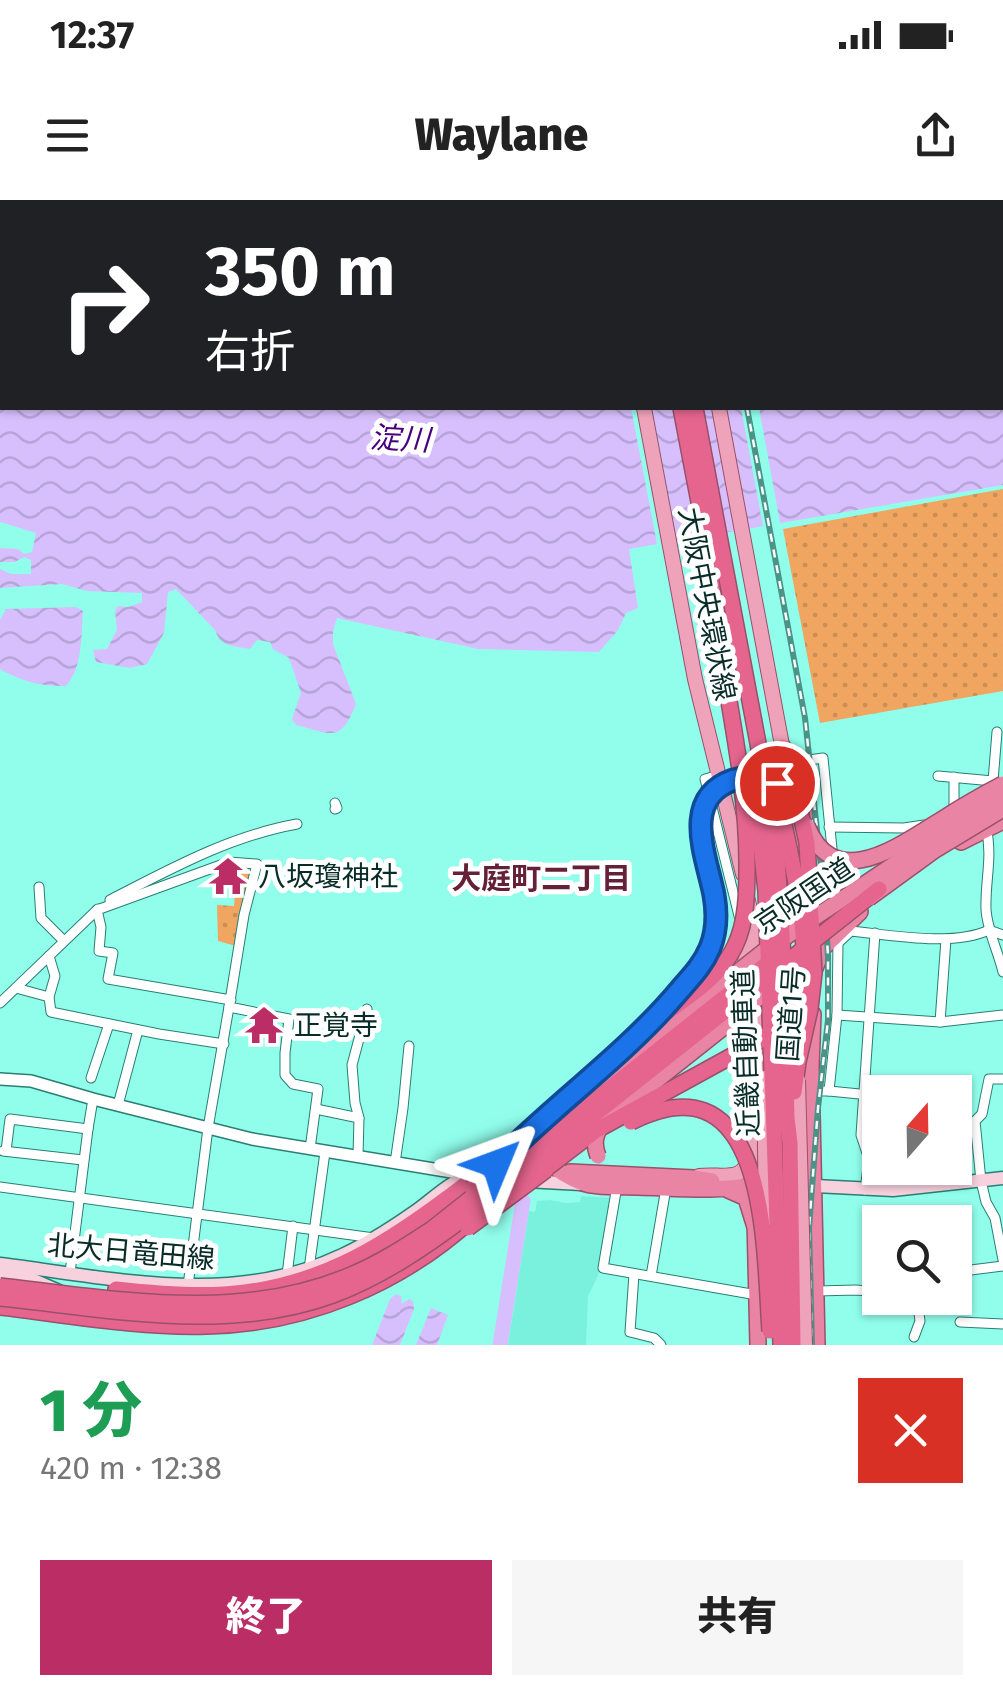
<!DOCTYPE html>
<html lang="ja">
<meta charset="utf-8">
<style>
body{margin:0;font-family:"Fira Sans","Noto Sans JP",sans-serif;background:#f6f6f6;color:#222;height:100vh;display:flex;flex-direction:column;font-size:38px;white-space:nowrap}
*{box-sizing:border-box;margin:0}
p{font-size:32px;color:#767676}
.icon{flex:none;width:55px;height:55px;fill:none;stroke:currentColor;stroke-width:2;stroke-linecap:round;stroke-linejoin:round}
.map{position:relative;height:1145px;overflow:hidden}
.panel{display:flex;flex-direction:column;background:#fff;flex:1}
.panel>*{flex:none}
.top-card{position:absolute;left:0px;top:0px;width:1005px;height:210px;box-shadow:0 2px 8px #0004;background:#202124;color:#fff;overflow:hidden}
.needle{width:65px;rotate:20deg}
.controls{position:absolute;left:862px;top:875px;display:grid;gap:20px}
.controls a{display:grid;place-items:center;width:110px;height:110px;border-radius:0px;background:#fff;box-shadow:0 2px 8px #0004;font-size:50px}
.pin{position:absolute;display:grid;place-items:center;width:85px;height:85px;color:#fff;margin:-42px;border:5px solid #fff;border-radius:50%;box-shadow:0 2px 10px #0007}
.me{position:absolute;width:110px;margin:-55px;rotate:46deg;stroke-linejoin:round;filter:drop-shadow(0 0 8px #0008)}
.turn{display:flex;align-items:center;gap:35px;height:210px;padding:0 40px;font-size:45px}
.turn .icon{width:130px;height:130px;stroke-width:2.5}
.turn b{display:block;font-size:70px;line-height:85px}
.round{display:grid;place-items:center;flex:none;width:105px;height:105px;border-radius:0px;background:#f6f6f6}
.headline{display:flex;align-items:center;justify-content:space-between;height:170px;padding:0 40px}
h1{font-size:60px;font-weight:800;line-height:75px;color:#1e9e55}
.button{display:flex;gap:20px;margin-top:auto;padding:20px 40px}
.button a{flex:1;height:115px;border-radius:0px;background:#ba2e65;color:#fff;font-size:40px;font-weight:800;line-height:115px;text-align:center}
.button a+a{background:#f6f6f6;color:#222}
.status{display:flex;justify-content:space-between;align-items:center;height:70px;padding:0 50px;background:#fff;direction:ltr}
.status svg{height:28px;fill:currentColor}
header{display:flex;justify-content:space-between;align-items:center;height:130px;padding:0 40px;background:#fff;font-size:45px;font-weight:800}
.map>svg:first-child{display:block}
.built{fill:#79f1dd}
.grass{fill:url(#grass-dots)}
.water{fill:url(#water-waves)}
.pier{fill:#91feec}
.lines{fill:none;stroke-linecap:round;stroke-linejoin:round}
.river{stroke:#d7bffd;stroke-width:15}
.minor-casing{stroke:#287f73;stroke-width:11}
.tertiary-casing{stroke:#287f73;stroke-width:14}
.secondary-casing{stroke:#287f73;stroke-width:15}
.primary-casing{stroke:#98516a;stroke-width:16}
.trunk-casing{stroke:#98516a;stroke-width:18}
.motorway-casing{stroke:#98516a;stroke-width:18}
.minor{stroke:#fff;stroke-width:9}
.tertiary{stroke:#fff;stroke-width:11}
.secondary{stroke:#f7d1dd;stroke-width:12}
.primary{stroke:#efa3bb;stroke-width:14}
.trunk{stroke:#ea84a4;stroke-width:15}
.motorway{stroke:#e5658e;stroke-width:15}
.rail-casing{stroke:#4b9287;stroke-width:6}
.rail{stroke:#fff;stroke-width:2.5;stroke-dasharray:8;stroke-linecap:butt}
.primary-bridge-casing{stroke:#98516a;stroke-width:16;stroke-linecap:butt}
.trunk-bridge-casing{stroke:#98516a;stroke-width:18;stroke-linecap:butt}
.motorway-bridge-casing{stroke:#98516a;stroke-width:18;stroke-linecap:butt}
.primary-bridge{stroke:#efa3bb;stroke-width:14}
.trunk-bridge{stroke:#ea84a4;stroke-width:15}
.motorway-bridge{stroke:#e5658e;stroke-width:15}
.route-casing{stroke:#114b97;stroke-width:25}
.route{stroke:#1a73e8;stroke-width:18}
.labels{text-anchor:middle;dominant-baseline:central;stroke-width:10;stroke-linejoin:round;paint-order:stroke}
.street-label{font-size:28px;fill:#082c27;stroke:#fff}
.poi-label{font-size:28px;fill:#082c27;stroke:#fff;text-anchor:start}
.water-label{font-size:30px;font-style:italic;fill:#49007e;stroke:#fff}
.neighbourhood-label{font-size:30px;font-weight:bold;fill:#642138;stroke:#fff}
</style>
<div class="status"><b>12:37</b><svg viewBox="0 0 49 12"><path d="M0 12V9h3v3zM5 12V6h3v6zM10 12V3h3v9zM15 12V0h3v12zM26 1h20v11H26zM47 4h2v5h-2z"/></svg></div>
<header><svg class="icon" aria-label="menu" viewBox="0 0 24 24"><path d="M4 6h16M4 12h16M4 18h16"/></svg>Waylane<svg class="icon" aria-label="share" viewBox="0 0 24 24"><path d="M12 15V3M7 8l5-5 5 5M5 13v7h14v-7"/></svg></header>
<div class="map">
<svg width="1003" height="1145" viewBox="0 0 1003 1145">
<defs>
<pattern id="grass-dots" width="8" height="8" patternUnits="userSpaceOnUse" patternTransform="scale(2.5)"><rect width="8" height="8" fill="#f0a560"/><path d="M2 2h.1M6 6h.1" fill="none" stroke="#cc8e53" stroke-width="1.8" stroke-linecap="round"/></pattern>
<pattern id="water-waves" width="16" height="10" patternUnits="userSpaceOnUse" patternTransform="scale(2.5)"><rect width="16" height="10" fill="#d7bffd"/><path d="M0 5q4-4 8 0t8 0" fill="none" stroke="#b7a4d9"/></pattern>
</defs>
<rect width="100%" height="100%" fill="#91feec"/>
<!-- built -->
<path class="built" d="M581,996L613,998L598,1076L588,1096L586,1145H508L529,1011L535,1012L537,1001L550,1000L566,1003L580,1002Z"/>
<!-- grass -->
<g class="grass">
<path d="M0,0H651L652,2H2V54L0,55Z"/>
<path d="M1003,289V491L820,523L783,329Z"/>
<path d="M237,665L249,667L250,675L236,746L218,741L217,705L234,706Z"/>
</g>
<!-- water -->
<g class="water">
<path d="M758,0H1003V285L629,349L638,408L626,413L618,430L599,452L478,449L337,418L333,431V444L356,504C340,544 332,534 296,525L292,519L301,493L289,458L273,449L270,442L257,440L250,449C234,446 220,447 215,430L176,389L168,392L164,433L147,464L130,468L96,462L93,450L107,449L117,430L115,411L118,406L128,407L142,402V393L87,391L62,384L0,388V369L11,374H31V360L24,357L15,362H0V348L18,349L24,354L32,352L36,333L0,322V49H2V208H1002V2H740Z"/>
<path d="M76,407L83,411C81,435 83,467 66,486C44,487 19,481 0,469V420L6,409Z"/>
<path d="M396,1094L401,1096L402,1104L409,1099L413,1101L414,1109L400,1145H372L390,1099Z"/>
<path d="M431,1108L448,1115L437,1145H416Z"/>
</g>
<!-- pier -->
<g class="pier">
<path d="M631,208H652L678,346L658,349Z"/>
<path d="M741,208H759L781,328L764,331Z"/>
</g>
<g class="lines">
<!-- river -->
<path class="river" d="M500,1145L523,1001"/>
<!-- minor casing -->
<g class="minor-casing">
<g id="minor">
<path d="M802,561L823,558L834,669L854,694"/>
<path d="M938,576L993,581L997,532"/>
<path d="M712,577L705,579L740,720"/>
<path d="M335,603L337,608L335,609"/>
<path d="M954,614V577"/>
<path d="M829,627L904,628L924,625"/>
<path d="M986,627C993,657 985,680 986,709C987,730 998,751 1003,772"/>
<path d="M39,687L41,718L64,741"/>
<path d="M110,700C170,669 230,636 297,624"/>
<path d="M97,710L229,662L257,664L244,715L229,807L289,819L285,853V875L293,884L318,889L310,949"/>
<path d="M97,710L101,727L99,751L113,753L108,779L231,800"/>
<path d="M946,739L940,822L1003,815"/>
<path d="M49,756L55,776L49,797"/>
<path d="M16,788L49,797L51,812L159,834L224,844"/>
<path d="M0,803L98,709"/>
<path d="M837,815L940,822"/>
<path d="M91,878L109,824"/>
<path d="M1003,879H989L982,914L975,921L981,981L986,1002L995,1018L1003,1060"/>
<path d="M812,891H829L837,815L838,743L851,731C891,735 952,747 989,730L1003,735"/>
<path d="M829,891L880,896"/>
<path d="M118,905L138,830"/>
<path d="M316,909L359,918"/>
<path d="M3,951L83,960"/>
<path d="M6,951L10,919L88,929"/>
<path d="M358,956L359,918L355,903L352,865L367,809"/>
<path d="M395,963L403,908L409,846"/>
<path d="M617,986L603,1068L757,1095"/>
<path d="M0,987L374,1038"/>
<path d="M865,990L869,959L861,935L875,733"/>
<path d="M309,1069L325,952"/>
<path d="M955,1072L1003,1066"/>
<path d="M70,1073L88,929L93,899"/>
<path d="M634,1074L630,1132L654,1138L661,1145"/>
<path d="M287,1075L293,1026"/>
<path d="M651,1076L666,988"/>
<path d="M188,1086L208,928L229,807"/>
<path d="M816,1091L856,1090L880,1092"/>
<path d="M960,1122L1003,1124"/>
<path d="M914,1137L920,1121L917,1098"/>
</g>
</g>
<!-- tertiary casing -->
<g class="tertiary-casing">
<path id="tertiary" d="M0,879L31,881L93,899L252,939L470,975"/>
</g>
<!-- secondary casing -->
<g class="secondary-casing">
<g id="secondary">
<path d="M526,981L581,984"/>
<path d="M815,986L893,990L1003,978"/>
<path d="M0,1064C113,1078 232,1107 340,1056C365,1045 390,1029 413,1013C434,999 451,978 478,974"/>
<path d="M0,1073L29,1078L59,1091"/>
</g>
</g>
<!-- primary casing -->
<g class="primary-casing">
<g id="primary">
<path d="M605,0V2"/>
<path d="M680,0V2"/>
<path d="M644,208L695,479L743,674"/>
<path d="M719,208L790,588L796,659"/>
<path d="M748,700L755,734L757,763"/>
<path d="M744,726L746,774"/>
<path d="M758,789L764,878"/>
<path d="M797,800V840"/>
<path d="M747,801L754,979"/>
<path d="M699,976C722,973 744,984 750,955"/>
</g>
</g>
<!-- trunk casing -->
<g class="trunk-casing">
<g id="trunk">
<path d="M783,547L793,568L805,615"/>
<path d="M961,642L1003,621"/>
<path d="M814,771L823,748L860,712"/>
<path d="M813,814L811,867L817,1145"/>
<path d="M579,898C566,909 547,920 541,936C532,959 572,982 591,985C606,988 623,986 638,987C677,988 716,992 755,985"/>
<path d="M570,972L694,978L712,981"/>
<path d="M470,975L510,944"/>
<path d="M728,990L746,998L755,1027"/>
<path d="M755,1019L758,1145"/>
</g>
</g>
<!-- motorway casing -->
<g class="motorway-casing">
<g id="motorway">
<path d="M642,0V2"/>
<path d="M656,0V2"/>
<path d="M681,208L700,307"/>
<path d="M695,208L713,304"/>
<path d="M116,1089C152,1093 188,1096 224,1094C322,1088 392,1041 467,983L470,975"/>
<path d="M0,1107C68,1115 138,1128 207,1126C306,1124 401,1084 473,1018"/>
</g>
</g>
<!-- minor -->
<use href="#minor" class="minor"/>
<!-- tertiary -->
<use href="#tertiary" class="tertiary"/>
<!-- secondary -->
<use href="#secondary" class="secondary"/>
<!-- primary -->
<use href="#primary" class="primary"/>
<!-- trunk -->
<use href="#trunk" class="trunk"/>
<!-- motorway -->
<use href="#motorway" class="motorway"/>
<!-- rail casing -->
<g class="rail-casing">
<g id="rail">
<path d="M708,0V2"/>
<path d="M747,208L805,518L825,705L828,756V820L818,908L809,1028L812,1145"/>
</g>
</g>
<!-- rail -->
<use href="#rail" class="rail"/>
<!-- primary-bridge casing -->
<g class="primary-bridge-casing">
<g id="primary-bridge">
<path d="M764,878L766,1019"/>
<path d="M798,880L805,1145"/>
</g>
</g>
<!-- trunk-bridge casing -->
<g class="trunk-bridge-casing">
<g id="trunk-bridge">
<path d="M807,626C835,695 901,644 941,620C961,607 982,595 1003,584"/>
<path d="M869,698L935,650L1003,609"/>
<path d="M579,898L763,752L929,641L1003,596"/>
<path d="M598,956C593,943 595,934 603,923L739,815L811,751"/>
</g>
</g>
<!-- motorway-bridge casing -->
<g class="motorway-bridge-casing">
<g id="motorway-bridge">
<path d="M713,304L763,570L777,658L782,735L787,918L790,943L793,1145"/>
<path d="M700,307L711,361"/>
<path d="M750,565L757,609L766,691L781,1145"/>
<path d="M771,580L784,588L799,606L807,643L814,773L810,809L798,862L794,892"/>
<path d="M684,785C699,770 711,752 715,731C722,679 661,591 749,577"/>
<path d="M631,922C769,852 764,1049 770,1131"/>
<path d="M539,974L595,931L759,841C776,829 792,815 799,795C816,750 786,634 775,585"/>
<path d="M472,988C489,972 504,955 521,939C562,901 604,865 647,828C677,802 717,784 735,746C747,721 747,691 747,664C747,559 715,458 709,353"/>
<path d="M468,1028L546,970"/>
<path d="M0,1086C117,1099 238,1123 351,1075C380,1063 406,1046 432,1029L782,752"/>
<path d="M0,1098C109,1109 227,1134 333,1095C381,1077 424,1048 464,1018L879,689"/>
</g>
</g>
<!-- primary-bridge -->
<use href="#primary-bridge" class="primary-bridge"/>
<!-- trunk-bridge -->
<use href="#trunk-bridge" class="trunk-bridge"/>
<!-- motorway-bridge -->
<use href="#motorway-bridge" class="motorway-bridge"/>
</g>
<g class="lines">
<!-- route casing -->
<g class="route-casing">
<path id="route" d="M496,964C555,904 625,855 679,791C691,777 703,765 710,748C717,731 717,712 714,695C707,658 680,599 733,580C748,575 762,576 777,583"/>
</g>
<!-- route -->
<use href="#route" class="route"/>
</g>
<!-- icons -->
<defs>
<g id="temple-bare" transform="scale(3)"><path d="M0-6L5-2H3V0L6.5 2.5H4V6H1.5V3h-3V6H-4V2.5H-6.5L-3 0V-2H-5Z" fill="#ba2e65" stroke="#fff" stroke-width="2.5" paint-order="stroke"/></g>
</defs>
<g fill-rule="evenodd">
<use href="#temple-bare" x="228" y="676"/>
<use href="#temple-bare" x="264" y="825"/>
</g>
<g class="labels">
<!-- street labels -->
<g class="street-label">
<text transform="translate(707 404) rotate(79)">大阪中央環状線</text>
<text transform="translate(804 696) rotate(-34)">京阪国道</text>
<text transform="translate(791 814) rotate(-86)">国道1号</text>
<text transform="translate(746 853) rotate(-92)">近畿自動車道</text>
<text transform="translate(131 1052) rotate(5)">北大日竜田線</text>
</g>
<!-- poi labels -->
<g class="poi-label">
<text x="258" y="676">八坂瓊神社</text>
<text x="294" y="825">正覚寺</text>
</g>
<!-- water labels -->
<g class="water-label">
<text transform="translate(400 239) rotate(3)">淀川</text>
</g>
<!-- neighbourhood labels -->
<g class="neighbourhood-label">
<text x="541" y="679">大庭町二丁目</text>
</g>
</g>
</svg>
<div class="controls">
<a><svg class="needle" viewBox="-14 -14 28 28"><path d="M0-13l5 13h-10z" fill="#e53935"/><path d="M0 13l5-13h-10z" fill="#767676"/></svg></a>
<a><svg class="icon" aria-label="search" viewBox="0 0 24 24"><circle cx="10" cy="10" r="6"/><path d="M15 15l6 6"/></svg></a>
</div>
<div class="pin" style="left:777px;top:583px;background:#d93025"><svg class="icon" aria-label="arrive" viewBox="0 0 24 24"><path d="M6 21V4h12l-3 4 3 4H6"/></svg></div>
<svg class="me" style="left:496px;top:964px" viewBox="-20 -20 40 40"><path d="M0-17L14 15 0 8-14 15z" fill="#1a73e8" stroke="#fff" stroke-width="4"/></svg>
<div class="top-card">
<div class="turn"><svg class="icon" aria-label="right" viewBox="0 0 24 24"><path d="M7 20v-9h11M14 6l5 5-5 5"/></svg><div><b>350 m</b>右折</div></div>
</div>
</div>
<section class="panel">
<div class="headline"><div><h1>1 分</h1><p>420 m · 12:38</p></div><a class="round" style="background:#d93025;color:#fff"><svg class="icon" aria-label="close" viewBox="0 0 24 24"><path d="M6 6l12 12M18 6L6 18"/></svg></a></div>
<div class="button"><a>終了</a><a>共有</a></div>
</section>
